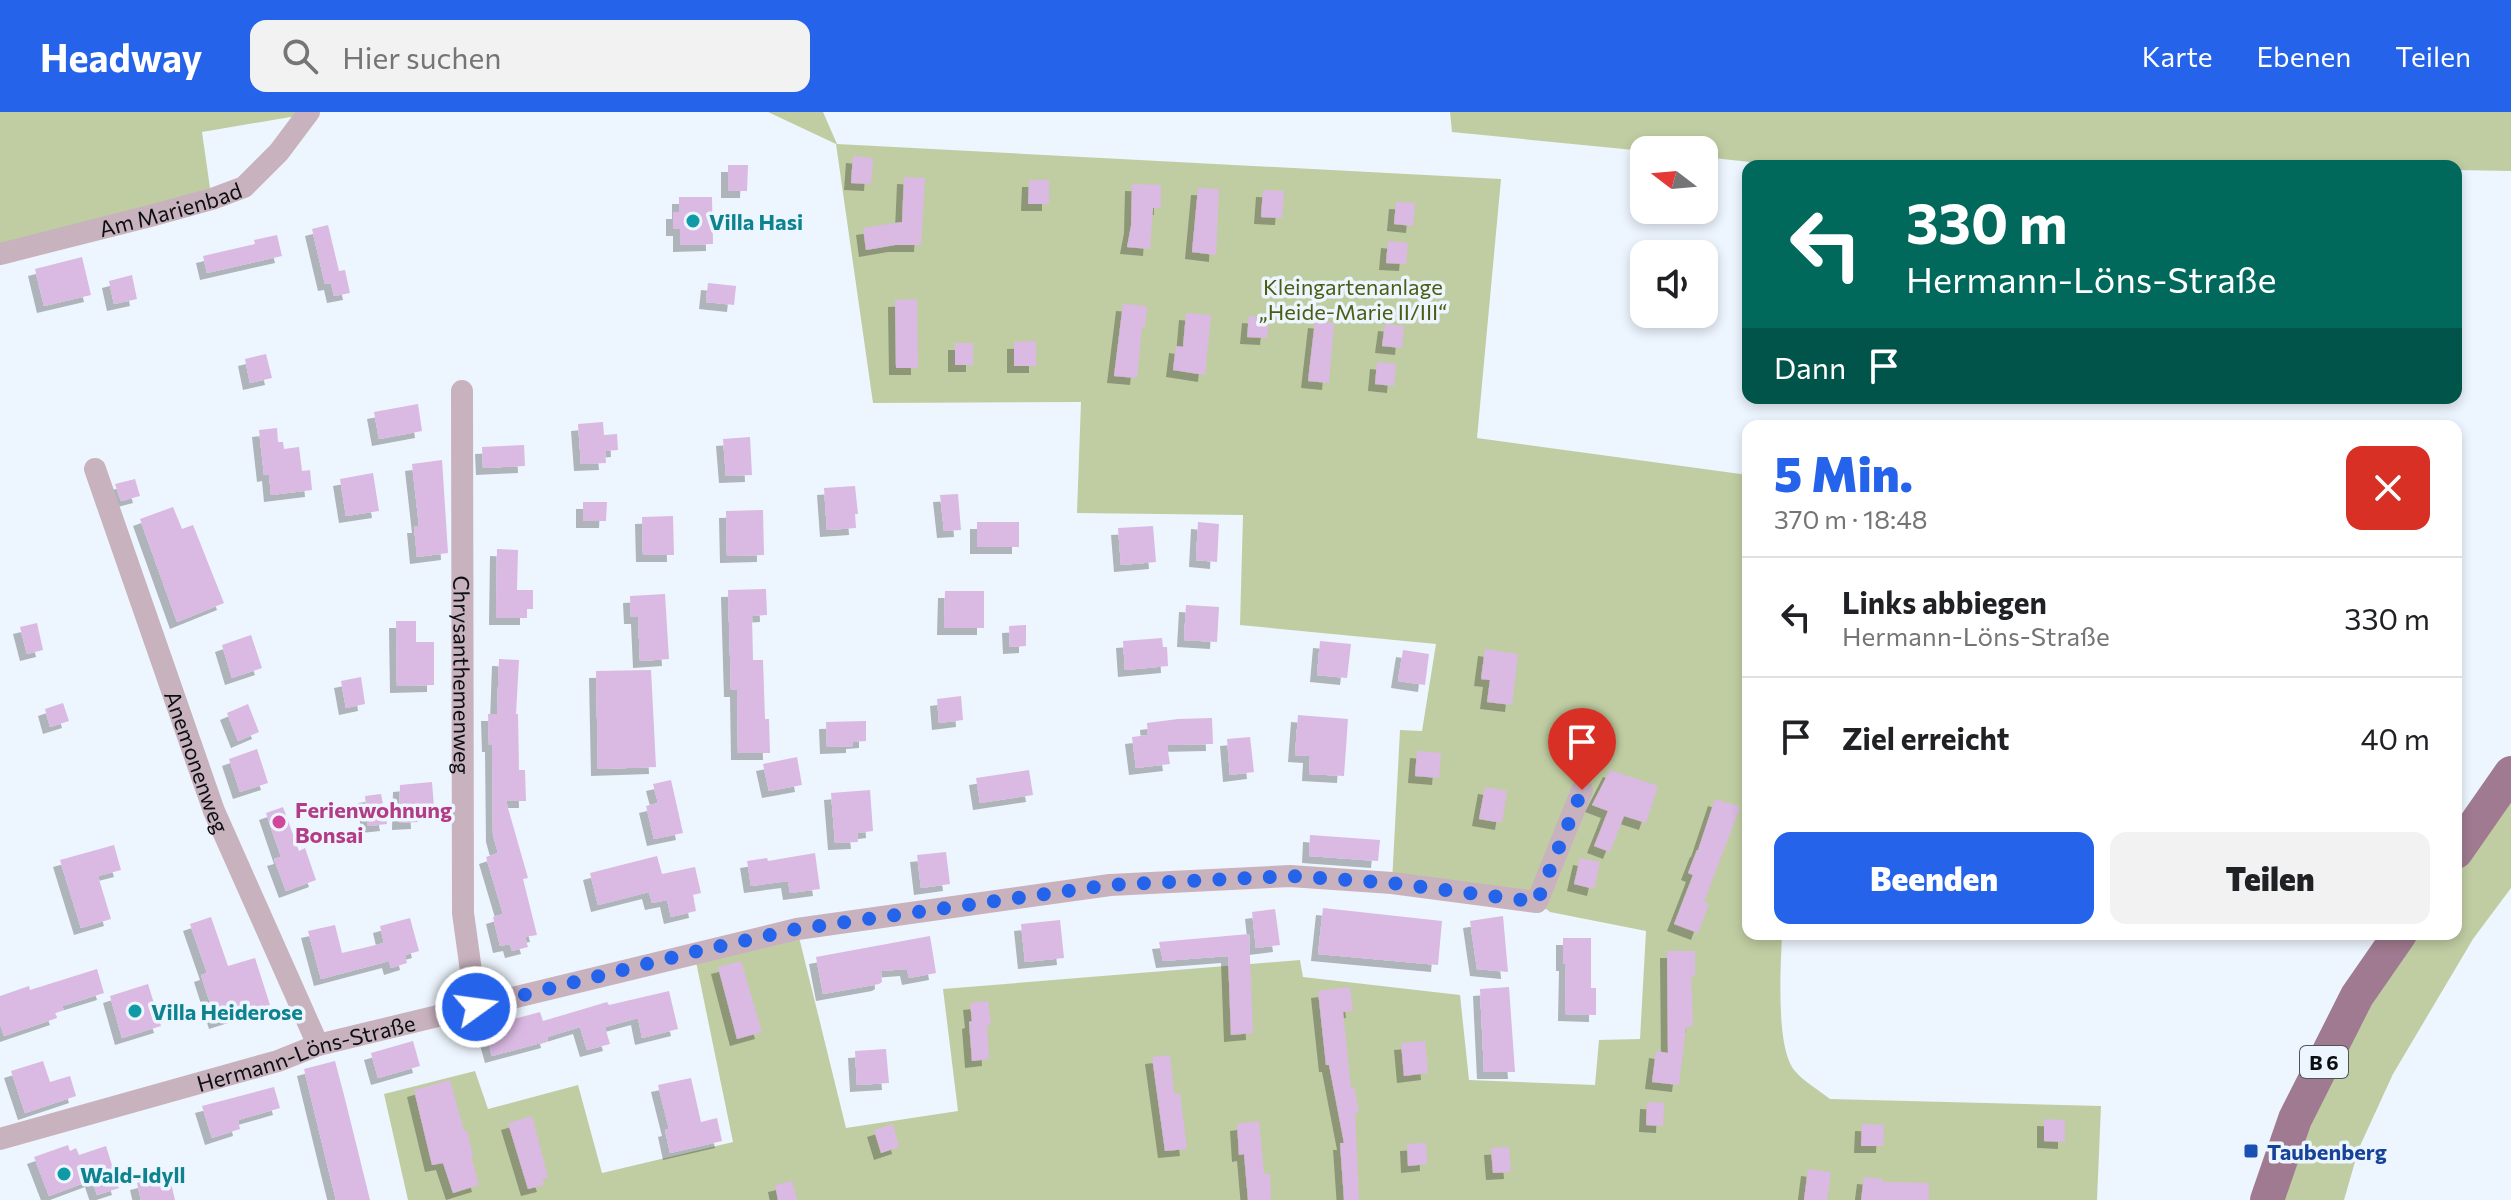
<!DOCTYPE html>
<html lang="de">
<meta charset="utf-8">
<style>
body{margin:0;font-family:Commissioner,sans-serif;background:#f2f2f2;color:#202124;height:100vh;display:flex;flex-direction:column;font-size:30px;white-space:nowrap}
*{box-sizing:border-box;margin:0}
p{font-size:26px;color:#757577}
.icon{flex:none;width:44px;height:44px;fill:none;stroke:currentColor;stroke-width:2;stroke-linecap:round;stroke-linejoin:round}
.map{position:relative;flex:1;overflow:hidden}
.sheet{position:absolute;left:1742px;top:308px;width:720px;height:520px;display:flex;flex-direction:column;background:#fff;border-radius:16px;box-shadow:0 4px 12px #0003}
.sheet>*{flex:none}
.guide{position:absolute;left:1742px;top:48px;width:720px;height:244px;border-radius:16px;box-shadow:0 4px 12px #0003;background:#00695c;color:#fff;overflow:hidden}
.needle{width:52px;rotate:286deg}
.fabs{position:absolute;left:1630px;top:24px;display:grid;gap:16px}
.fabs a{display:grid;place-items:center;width:88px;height:88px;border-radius:16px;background:#fff;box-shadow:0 4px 12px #0003;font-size:40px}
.pin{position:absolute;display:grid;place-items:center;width:68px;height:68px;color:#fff;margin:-82px -34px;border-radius:50% 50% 50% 0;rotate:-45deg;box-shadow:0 0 8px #0007}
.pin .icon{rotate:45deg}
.me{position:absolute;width:88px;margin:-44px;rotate:76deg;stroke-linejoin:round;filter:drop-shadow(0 0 6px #0008)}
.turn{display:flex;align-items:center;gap:28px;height:168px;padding:0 32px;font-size:36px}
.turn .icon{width:104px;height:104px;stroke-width:2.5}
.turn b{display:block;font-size:56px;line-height:68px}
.then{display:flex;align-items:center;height:76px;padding:0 32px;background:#0003;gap:16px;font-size:30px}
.round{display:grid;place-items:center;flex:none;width:84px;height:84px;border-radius:16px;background:#f2f2f2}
.summary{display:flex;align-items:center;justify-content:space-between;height:136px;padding:0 32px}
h1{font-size:48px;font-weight:800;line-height:60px;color:#2563eb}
.button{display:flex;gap:16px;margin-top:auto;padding:16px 32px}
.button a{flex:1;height:92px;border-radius:16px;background:#2563eb;color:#fff;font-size:32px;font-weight:800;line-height:92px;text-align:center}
.button a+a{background:#f2f2f2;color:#202124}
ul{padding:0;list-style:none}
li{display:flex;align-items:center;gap:24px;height:120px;padding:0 32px;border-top:2px solid #e0e0e0}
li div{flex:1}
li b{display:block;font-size:30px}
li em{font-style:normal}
header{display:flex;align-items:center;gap:48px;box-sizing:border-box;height:112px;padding:0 40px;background:#2563eb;color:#fff}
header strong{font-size:38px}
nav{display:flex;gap:44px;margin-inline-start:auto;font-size:28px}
.search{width:560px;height:72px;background:#f2f2f2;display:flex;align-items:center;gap:20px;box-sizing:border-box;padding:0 28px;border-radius:16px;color:#757577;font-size:30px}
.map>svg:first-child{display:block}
.green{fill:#c0cda2}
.building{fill:#dab9e3;filter:url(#shadow)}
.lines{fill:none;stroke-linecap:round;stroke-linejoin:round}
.minor{stroke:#c8b2be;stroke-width:22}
.primary{stroke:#a07a90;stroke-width:34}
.route{stroke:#2563eb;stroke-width:14;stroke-dasharray:0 25.2}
.culture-dot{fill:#0f9aa8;stroke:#edf5fe;stroke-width:3}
.hotel-dot{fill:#d1479c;stroke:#edf5fe;stroke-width:3}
.transit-dot{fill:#1a4fb4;stroke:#edf5fe;stroke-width:3}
.labels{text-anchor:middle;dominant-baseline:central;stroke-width:7;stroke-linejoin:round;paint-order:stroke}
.shield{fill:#edf5fe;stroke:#505459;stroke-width:2}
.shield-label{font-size:20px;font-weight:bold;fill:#0c0f12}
.street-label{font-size:22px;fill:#0c0f12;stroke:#edf5fe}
.culture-label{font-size:22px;font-weight:bold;fill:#0d838f;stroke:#edf5fe;text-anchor:start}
.park-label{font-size:22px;fill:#4d5c13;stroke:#edf5fe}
.hotel-label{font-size:22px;font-weight:bold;fill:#b23c85;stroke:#edf5fe;text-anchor:start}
.transit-label{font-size:22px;font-weight:bold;fill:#164399;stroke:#edf5fe;text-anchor:start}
</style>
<header>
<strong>Headway</strong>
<div class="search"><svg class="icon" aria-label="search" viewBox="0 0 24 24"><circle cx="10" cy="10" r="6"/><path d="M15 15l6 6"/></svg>Hier suchen</div>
<nav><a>Karte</a><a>Ebenen</a><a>Teilen</a></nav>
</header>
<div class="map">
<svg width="2511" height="1088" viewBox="0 0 2511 1088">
<defs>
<filter id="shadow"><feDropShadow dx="-7" dy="7" stdDeviation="0" flood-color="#0004"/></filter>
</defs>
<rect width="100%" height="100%" fill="#edf5fe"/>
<!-- green -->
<g class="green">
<path d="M0,0H309L308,2L202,20L211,83L0,140Z"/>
<path d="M768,0H823L837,32L1501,67L1477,326L1748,363V822H1782C1781,853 1775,936 1795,959C1804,970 1819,978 1830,987L2101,994L2097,1088H408L384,982L475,959L488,997L578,973L602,1061L733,1030L694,840L797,817L846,1016L958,999L943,877L1300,848L1303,865L1460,883L1469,968L1595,973L1599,928L1640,927L1646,819L1550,800L1537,790L1392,771L1400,618L1422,619L1436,532L1240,513L1243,403L1077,401L1081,290L873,291L836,32Z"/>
<path d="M1450,0H2511V59L2456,58V54H1788L1704,45V38L1644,39L1452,20Z"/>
<path d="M2511,680V776L2473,827L2393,962L2359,1036L2344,1088H2284L2308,1012L2369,890L2414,822H2456V759Z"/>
</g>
<!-- building -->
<g class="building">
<path d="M853,44L873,46L871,72L851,71Z"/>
<path d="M728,53H748L747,79H728Z"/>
<path d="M904,65L925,66L921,133H895L866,138L863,116L902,110Z"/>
<path d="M1029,68H1049V92H1028Z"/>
<path d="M1132,72L1161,73V96H1153L1150,137L1127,135L1131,114Z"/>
<path d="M1198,76L1219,77L1216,143L1192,140Z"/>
<path d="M1263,78L1284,79L1282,106L1261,105Z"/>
<path d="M679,85H712L713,132L680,133V117H673V100H679Z"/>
<path d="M1396,90L1415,91L1413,114L1394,112Z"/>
<path d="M328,113L339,159L345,158L350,181L334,184L331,171L325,172L312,117Z"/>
<path d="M277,123L282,144L207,161L203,144L255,132L254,128Z"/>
<path d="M1388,129L1408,131L1406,152L1386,151Z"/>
<path d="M82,145L91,183L44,194L35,157Z"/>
<path d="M132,163L137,187L114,192L109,169Z"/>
<path d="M708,171L736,174L734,193L706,190Z"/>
<path d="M917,187L918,256H896L895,188Z"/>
<path d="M1123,192L1147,194L1145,215H1142L1137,266L1114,264Z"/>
<path d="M1186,201L1211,203L1205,263L1173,258L1176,234L1183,235Z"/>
<path d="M1249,204L1269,206L1267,226L1247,225Z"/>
<path d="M1315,209L1334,211L1329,271L1308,269Z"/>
<path d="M1385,212L1404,214L1402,236L1382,234Z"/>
<path d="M1036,229V254H1014V230Z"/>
<rect x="955" y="231" width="18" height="22"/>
<path d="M266,242L272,266L250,271L245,247Z"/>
<path d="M1377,250L1396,252L1394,274L1375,272Z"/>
<path d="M418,292L422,319L379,327L374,300Z"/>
<path d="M603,310L604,323L617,322L618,338L605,339L606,351L581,352L578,312Z"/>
<path d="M277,316L278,330H283L284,337L299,335L302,359L310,358L312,378L271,383L269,362L264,363L259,318Z"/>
<path d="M750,325L752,363L726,364L723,327Z"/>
<path d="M524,333L525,354L483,356L482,335Z"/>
<path d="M442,348L448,441L417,445L414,414H419L412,352Z"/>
<path d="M373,361L379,399L346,404L340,367Z"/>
<path d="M135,367L140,384L121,389L115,372Z"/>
<path d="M855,374L858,402H855L856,416L827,418L824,376Z"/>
<path d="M958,382L961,418L944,419L940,383Z"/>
<path d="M583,390H607L606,409H583Z"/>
<path d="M173,395L182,417L193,413L224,491L177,510L140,407Z"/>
<path d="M763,398L764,443L727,444L726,399Z"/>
<path d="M673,404L674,443H643L642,405Z"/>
<rect x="977" y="410" width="42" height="25"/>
<path d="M1198,410L1219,412L1217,450L1196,448Z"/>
<path d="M1153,414L1156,450L1121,453L1118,416Z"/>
<path d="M497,437L518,438L517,478H533V497H527V506H496Z"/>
<path d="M766,477L767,503L752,504L753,548H763L765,607H769L770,641H738L737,578H731L728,478Z"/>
<path d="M945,479H984V516H944Z"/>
<path d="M665,482L669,547L640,549L638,505H631L630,484Z"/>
<path d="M1186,493L1219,495L1217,530L1184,528Z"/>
<path d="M396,509H416V530H434V573L397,574Z"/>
<path d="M37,511L43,538L27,542L20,515Z"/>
<path d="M1026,513V534L1010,535L1009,514Z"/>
<path d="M251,523L262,556L232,566L222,533Z"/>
<path d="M1162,526L1163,535H1167L1168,554L1125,558L1123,529Z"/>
<path d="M1320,529L1351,532L1347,566L1317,563Z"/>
<path d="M1485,537L1518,542L1512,593L1487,590L1490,568L1481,567Z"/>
<path d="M1403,538L1429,542L1425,573L1398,569Z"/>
<path d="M499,547L519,548L516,602H518L519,658H525L526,689H506L528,766L523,767L537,823L525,825L528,835L512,839L510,832L500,834L493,805L503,802L486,745L498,741L493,723L492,633H489L488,602H497Z"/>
<path d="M651,558L656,655L598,657L596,559Z"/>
<path d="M361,565L365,592L346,596L341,569Z"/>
<path d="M961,584L963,608L939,611L937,587Z"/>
<path d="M63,591L69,609L50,615L45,597Z"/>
<path d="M248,592L259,620L238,629L227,601Z"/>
<path d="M1298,603L1348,607L1344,664L1309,662L1310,644L1295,643Z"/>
<path d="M1212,606L1213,632L1167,633L1170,652L1136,656L1132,625L1148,623L1147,611L1178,607Z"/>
<path d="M866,609V629L853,630V634L827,635L826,610Z"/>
<path d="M1250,625L1254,660L1230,663L1227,627Z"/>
<path d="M257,637L268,671L240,680L229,647Z"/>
<path d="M1417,639L1441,641L1439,666L1415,664Z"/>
<path d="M797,645L802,673L769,679L763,652Z"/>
<path d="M1029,658L1033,683L980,691L976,666Z"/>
<path d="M1610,658L1658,674L1646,711L1624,704L1610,740L1594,734L1608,699L1592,693Z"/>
<path d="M671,668L683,721L654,727L646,694L658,691L653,672Z"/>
<path d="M432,670L434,695L417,696L418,710L399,711L400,673Z"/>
<path d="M1485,675L1507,679L1502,711L1479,707Z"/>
<path d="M870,678L873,719L857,721L858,730L835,731L831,681Z"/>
<path d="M381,682L387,712L368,714L365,684Z"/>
<path d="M1715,687L1740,695L1704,790L1709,792L1698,821L1674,812L1693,763L1688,761L1697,738H1698Z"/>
<path d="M283,695L299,739L305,736L316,768L286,779L274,747L281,745L266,701Z"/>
<path d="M1310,723L1380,728L1378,749L1309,744Z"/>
<path d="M114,733L121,758L98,764L111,807L81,816L60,748Z"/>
<path d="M946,740L950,772L921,776L917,743Z"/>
<path d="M815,741L820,777L790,781L788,769L751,774L747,749L767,746L768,749Z"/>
<path d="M657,744L662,762L695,755L701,781L693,783L696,799L671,805L667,788L652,791L649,780L598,793L590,761Z"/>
<path d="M1580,746L1600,750L1594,777L1574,772Z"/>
<path d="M1323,796L1442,809L1438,853L1318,842Z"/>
<path d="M1275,797L1280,833L1256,836L1252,800Z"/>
<path d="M1503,804L1508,860L1477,857L1470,809Z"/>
<path d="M211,805L228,854L255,846L270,893L216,910L201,863L207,861L190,812Z"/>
<path d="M410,806L419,839L405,843L407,851L391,856L389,849L321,867L308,819L335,813L342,841L384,831L380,814Z"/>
<path d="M1060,808L1064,846L1025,850L1021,812Z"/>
<path d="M1249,822L1253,921L1231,923L1228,844L1163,849L1159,830Z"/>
<path d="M930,824L936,861L909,866L907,857L881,859L882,870L879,872L823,882L816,845Z"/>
<path d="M1563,826H1591V876H1596V903L1565,902L1566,852H1563Z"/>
<path d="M1667,839H1695V864H1691L1693,914L1686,915L1679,973L1652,970L1656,939L1668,941Z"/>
<path d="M741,849L762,920L737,927L718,855Z"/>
<path d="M97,857L104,881L62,894L64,898L55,901L57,906L4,924L0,912V884L29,874L30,878Z"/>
<path d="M148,872L161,914L122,926L110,884Z"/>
<path d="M1350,875L1353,899L1343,900L1351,976L1354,975L1359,1000L1355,1001L1359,1088H1344L1340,1031H1344L1329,953H1326L1318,879Z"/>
<path d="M1509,875L1515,960H1484L1480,877Z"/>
<path d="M669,879L678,917L642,926L638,906L605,915L610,932L587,938L580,915L547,925L548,929L492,944L484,915L540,900L543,909L607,890L609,893Z"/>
<path d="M988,889L991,913H987L989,947L972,949L969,910L972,909L970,891Z"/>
<path d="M413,929L420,954L378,966L371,941Z"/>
<path d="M1425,929L1428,961L1404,964L1401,931Z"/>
<path d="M886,937L889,971L857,973L855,939Z"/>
<path d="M1170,943L1174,982L1180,981L1187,1037L1165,1039L1152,945Z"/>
<path d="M43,949L50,970L70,964L76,984L25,1001L11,959Z"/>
<path d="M335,949L345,987L370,1088H336L330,1064L304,957Z"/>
<path d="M691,966L701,1010L717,1006L722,1029L670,1041L665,1018L669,1017L658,973Z"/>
<path d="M450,968L464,1019L467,1018L473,1044H471L479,1073L453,1081L443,1051L432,1053L414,978Z"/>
<path d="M274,975L280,996L238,1008L240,1017L212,1026L202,994Z"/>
<path d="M1647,990L1664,991L1663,1014L1646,1013Z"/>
<path d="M532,1004L548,1065L542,1067L544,1073L528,1077L508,1011Z"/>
<path d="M2044,1007L2065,1008V1030L2044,1029Z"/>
<path d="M1259,1009L1264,1062H1270L1271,1088H1248L1244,1042L1239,1043L1237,1012Z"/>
<path d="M893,1012L899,1035L881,1041L874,1018Z"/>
<path d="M1862,1012L1884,1013L1883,1034H1861Z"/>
<path d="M1426,1031L1427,1052L1408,1054L1407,1032Z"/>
<path d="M68,1033L70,1039L76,1036L79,1043L106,1034L119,1076L97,1083L92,1068L49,1084L34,1045Z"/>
<path d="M1509,1035L1511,1060L1493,1061L1491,1036Z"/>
<path d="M1808,1057L1831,1060L1827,1088H1804Z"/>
<path d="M169,1063L175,1088H141L137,1071Z"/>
<path d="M1864,1065L1883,1067V1070L1929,1071V1088H1861Z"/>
<path d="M792,1069L797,1088H778L775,1073Z"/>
</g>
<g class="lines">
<!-- minor -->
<g class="minor">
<path id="s1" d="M0,142L150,104L212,87L244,75L279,40L309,0"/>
<path id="s2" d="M462,279L463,801L476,895"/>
<path id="s3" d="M95,357L214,699L318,933"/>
<path id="s4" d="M0,1027L278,949L318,933L797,817L1110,773L1290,764L1392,771L1537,790L1582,678"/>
</g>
<!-- primary -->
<g class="primary">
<path d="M2456,740L2511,661"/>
<path d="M2267,1088L2295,1007L2357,884L2400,822"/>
</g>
</g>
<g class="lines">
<!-- route -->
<path class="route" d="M476,895L694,840L797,817L1110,773L1290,764L1392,771L1537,790L1582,678"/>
</g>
<!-- markers -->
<g class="culture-dot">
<circle cx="693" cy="109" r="8"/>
<circle cx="135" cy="899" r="8"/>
<circle cx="64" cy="1062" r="8"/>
</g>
<circle class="hotel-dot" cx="279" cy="710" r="8"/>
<rect class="transit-dot" x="2243" y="1031" width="16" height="16" rx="4"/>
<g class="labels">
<!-- shield labels -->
<rect class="shield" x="2300" y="934" width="48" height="32" rx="6"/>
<g class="shield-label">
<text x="2324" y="950">B 6</text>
</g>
<!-- street labels -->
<g class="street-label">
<text stroke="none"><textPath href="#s1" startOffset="176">Am Marienbad</textPath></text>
<text stroke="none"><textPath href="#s2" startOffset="284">Chrysanthemenweg</textPath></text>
<text stroke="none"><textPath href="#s3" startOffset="310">Anemonenweg</textPath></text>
<text stroke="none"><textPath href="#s4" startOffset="318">Hermann-Löns-Straße</textPath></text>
</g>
<!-- culture labels -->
<g class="culture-label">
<text x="709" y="109">Villa Hasi</text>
<text x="151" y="899">Villa Heiderose</text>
<text x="80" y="1062">Wald-Idyll</text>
</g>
<!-- park labels -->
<g class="park-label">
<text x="1353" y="174">Kleingartenanlage<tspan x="1353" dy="25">„Heide-Marie II/III“</tspan></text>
</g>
<!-- hotel labels -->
<g class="hotel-label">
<text x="295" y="697">Ferienwohnung<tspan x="295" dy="25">Bonsai</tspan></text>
</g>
<!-- transit labels -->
<g class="transit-label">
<text x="2267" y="1039">Taubenberg</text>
</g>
</g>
</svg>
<div class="fabs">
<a><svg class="needle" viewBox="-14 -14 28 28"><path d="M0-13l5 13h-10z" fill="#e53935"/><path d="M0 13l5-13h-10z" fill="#757577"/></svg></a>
<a><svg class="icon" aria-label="sound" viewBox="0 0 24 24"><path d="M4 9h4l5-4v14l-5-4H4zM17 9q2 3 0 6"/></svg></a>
</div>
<div class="pin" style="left:1582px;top:678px;background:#d93025"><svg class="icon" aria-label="arrive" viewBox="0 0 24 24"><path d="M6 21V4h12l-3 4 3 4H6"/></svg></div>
<svg class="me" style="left:476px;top:895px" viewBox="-20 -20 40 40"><circle r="17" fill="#2563eb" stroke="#fff" stroke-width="3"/><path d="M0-11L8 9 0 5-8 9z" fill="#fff"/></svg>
<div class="guide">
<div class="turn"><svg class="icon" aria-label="left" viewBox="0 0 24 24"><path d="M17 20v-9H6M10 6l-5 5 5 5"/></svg><div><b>330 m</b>Hermann-Löns-Straße</div></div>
<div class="then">Dann<svg class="icon" aria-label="arrive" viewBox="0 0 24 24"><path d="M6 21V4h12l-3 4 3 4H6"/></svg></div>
</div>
<section class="sheet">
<div class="summary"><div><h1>5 Min.</h1><p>370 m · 18:48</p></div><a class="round" style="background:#d93025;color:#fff"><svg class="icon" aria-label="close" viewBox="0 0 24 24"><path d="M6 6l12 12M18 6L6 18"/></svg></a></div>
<ul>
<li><svg class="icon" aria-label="left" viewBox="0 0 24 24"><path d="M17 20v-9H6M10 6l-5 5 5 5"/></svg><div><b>Links abbiegen</b><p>Hermann-Löns-Straße</p></div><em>330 m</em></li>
<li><svg class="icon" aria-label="arrive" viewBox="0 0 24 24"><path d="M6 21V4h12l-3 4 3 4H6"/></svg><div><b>Ziel erreicht</b></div><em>40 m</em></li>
</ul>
<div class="button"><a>Beenden</a><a>Teilen</a></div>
</section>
</div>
